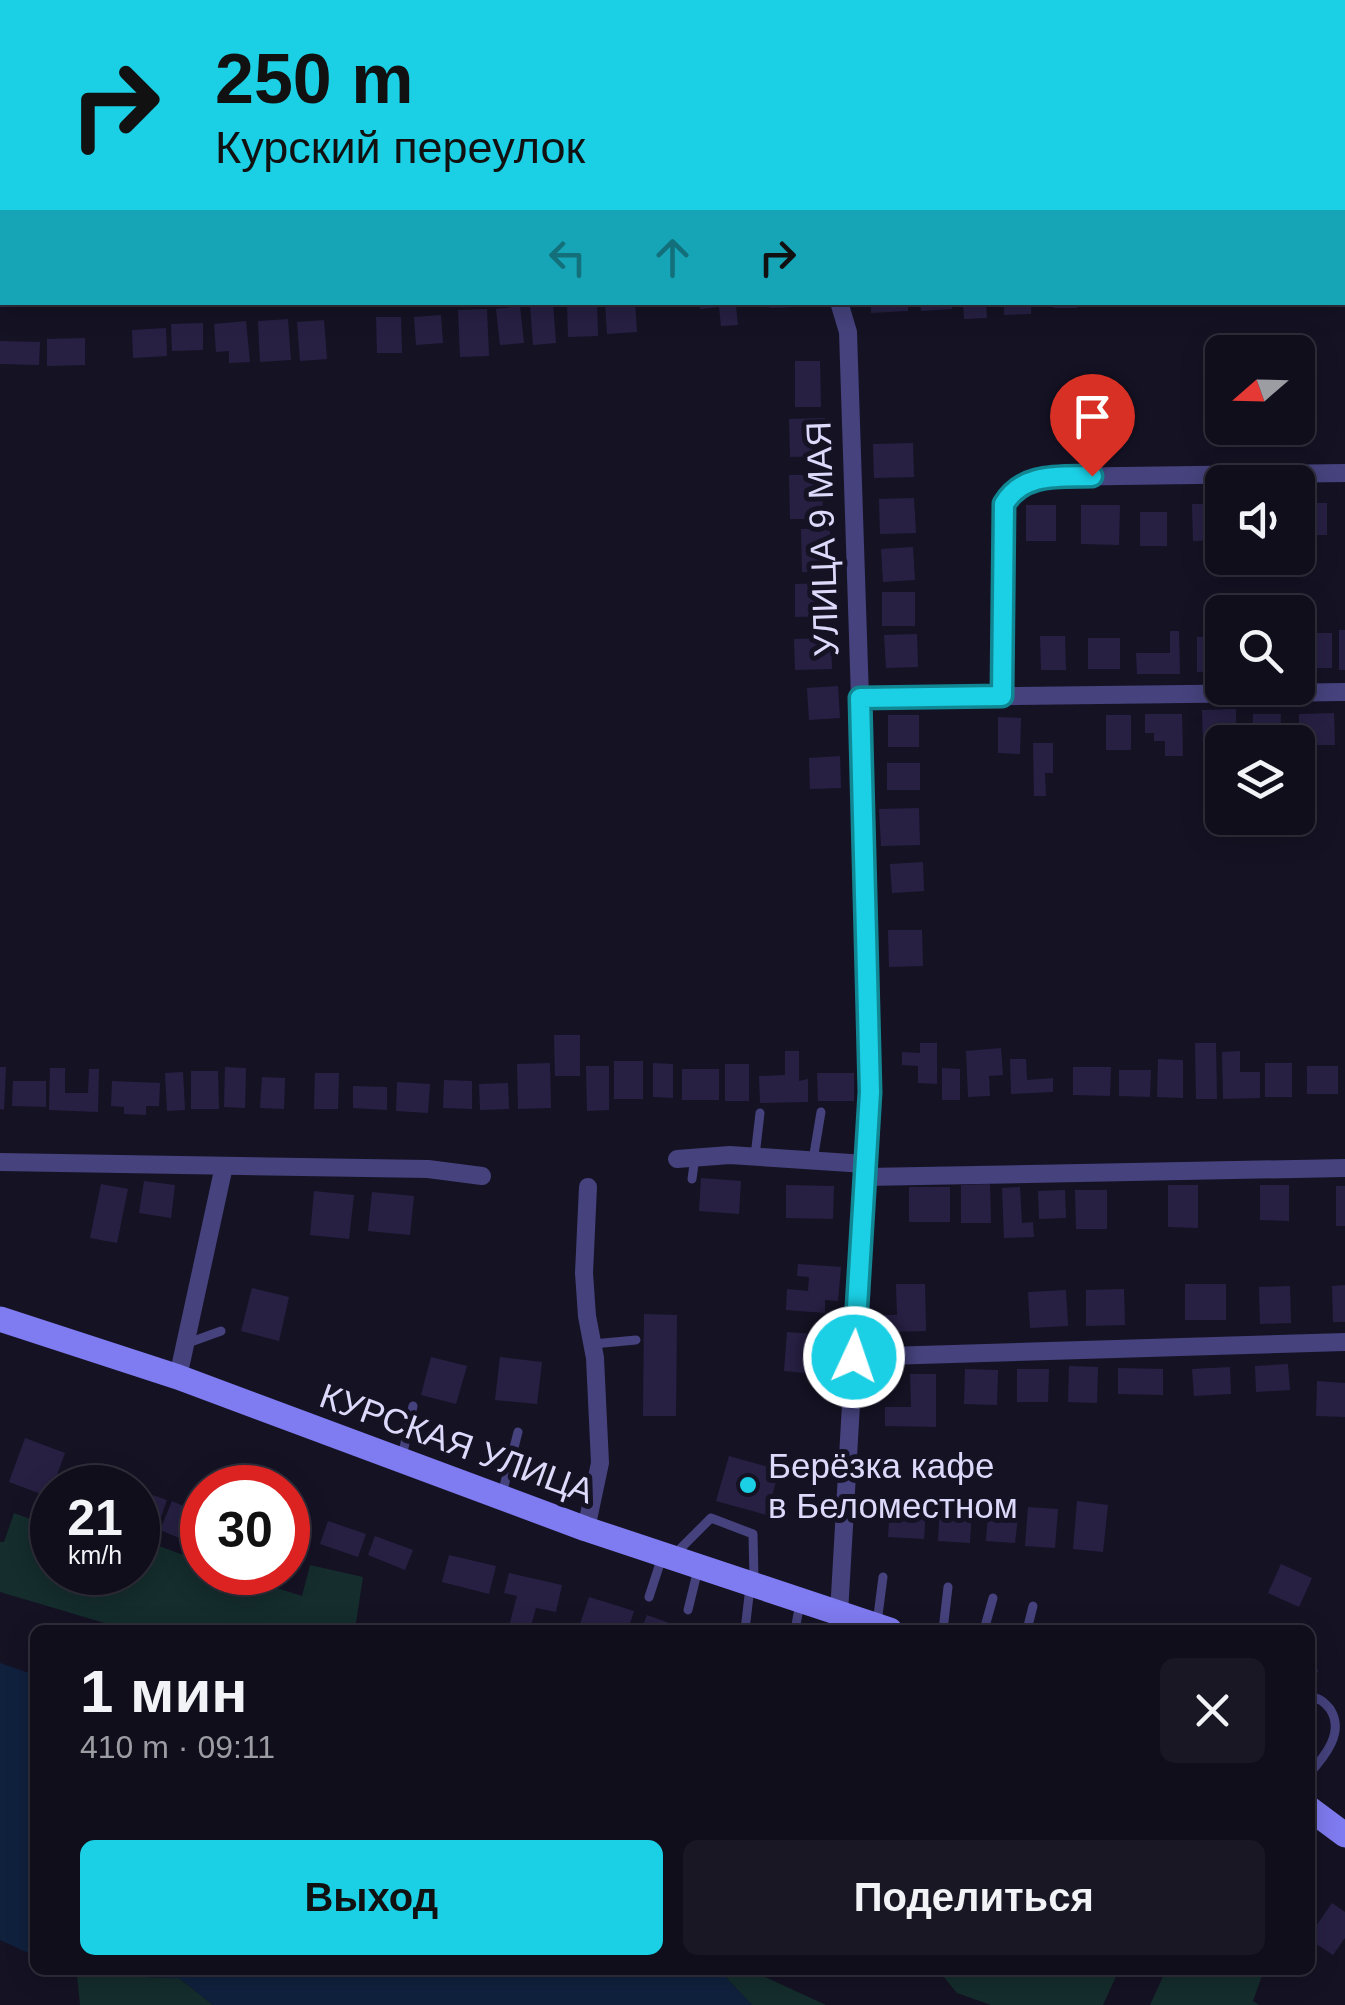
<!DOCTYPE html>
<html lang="ru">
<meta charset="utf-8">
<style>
body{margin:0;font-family:Arial,sans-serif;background:#191724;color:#f1f3f6;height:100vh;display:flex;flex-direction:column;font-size:38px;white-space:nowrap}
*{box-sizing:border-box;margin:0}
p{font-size:32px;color:#9c9ca3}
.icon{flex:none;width:55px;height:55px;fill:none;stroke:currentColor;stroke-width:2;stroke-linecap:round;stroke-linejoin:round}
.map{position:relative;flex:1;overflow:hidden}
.details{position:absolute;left:30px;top:1625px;width:1285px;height:350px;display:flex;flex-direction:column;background:#100e1b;border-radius:15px;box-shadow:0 5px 25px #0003,0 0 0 2px #302e3a}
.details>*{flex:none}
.hud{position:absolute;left:0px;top:0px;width:1345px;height:305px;box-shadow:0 5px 25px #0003,0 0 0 2px #302e3a;background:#1bcfe4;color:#111;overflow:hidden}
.needle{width:65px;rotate:250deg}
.tools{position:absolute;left:1205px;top:335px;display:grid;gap:20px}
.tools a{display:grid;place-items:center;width:110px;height:110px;border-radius:15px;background:#100e1b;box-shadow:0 5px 25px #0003,0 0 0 2px #302e3a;font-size:50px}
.speed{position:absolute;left:30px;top:1465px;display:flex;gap:20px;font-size:50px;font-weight:700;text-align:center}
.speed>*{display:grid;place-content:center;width:130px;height:130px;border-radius:50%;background:#100e1b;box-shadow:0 5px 25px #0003,0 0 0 2px #302e3a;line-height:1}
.speed small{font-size:25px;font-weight:400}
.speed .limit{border:15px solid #d22;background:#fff;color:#111}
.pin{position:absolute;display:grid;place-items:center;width:85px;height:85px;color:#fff;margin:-102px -42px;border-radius:50% 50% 50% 0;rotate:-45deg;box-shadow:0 0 10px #0007}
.pin .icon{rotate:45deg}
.me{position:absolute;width:110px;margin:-55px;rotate:3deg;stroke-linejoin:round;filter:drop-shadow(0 0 8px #0008)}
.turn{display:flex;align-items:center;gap:35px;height:210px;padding:0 50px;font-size:45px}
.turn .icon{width:130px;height:130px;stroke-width:2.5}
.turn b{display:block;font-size:70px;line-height:85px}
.lanes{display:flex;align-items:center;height:95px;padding:0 50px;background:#0003;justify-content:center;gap:50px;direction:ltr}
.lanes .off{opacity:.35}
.round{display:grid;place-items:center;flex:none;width:105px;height:105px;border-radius:15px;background:#191724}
.head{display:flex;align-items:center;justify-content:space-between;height:170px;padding:0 50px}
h1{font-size:60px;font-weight:600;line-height:75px}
.action{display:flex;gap:20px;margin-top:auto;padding:20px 50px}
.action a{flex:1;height:115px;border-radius:15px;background:#1bcfe4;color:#111;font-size:40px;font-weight:600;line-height:115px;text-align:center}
.action a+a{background:#191724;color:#f1f3f6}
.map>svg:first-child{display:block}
.green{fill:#152d2d}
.water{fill:#10213e}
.building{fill:#272043}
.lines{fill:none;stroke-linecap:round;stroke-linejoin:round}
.lane{stroke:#45427d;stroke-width:9}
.street{stroke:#45427d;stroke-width:18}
.secondary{stroke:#7f7bf0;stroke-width:25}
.route-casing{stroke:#128794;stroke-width:25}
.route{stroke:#1bcfe4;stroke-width:18}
.poi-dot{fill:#1bcfe4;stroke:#151224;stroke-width:4}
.labels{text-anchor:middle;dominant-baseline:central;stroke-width:10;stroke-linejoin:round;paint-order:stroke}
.street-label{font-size:35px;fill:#ddd9fb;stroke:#151224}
.poi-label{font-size:35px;fill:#ddd9fb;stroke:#151224;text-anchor:start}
</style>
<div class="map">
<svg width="1345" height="2005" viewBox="0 0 1345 2005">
<rect width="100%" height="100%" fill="#151224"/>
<!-- green -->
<g class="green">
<path d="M14,1513L52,1527V1572H138V1538L202,1562V1572L230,1573L302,1596L310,1565L363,1577L356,1623L377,1630H128L0,1592V1542H4Z"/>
<path d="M719,1970H750L826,2005H752Z"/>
<path d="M938,1970H1119L1103,2005H991L957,1993Z"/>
<path d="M1166,1970H1264L1253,2001L1259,2005H1150Z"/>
<path d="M77,1975L179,1978L213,2005H80Z"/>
</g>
<!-- water -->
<g class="water">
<path d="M0,1663L35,1675V1956L0,1940Z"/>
<path d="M65,1970H719L752,2005H213L179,1978L77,1975Z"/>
</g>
<!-- building -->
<g class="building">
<path d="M567,302H597L598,336L568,337Z"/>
<path d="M605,302H635L637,332L607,334Z"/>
<path d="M700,302H743L744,305L736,306L738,325L721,326L719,307L700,309Z"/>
<path d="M769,302H815L816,306L770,308Z"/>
<path d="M871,302H908V311L871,313Z"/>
<path d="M920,302H952V309L921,311Z"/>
<path d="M963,302H986L987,318L964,319Z"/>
<path d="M1004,302H1031V314L1004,315Z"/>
<rect x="1054" y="302" width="23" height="6"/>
<path d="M553,303L556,343L533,345L530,305Z"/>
<path d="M520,306L524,343L500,345L496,309Z"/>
<path d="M487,309L489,356L460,357L458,310Z"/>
<path d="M441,315L443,343L416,345L414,317Z"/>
<path d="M376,317H401L402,353H377Z"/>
<path d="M288,319L291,360L260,362L258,321Z"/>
<path d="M324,320L327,359L300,361L297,322Z"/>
<path d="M246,321L250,362L229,363V351L216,352L214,324Z"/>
<path d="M203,323V350L172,351L171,324Z"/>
<path d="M166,328L167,356L133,358L132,330Z"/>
<path d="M85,338V365L47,366V339Z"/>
<path d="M0,341L40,342L39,365L0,364Z"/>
<path d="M795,361H820L821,407H795Z"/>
<path d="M825,418L826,456L790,457L789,419Z"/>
<path d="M913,443L914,477L874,478L873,444Z"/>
<path d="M789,475H822L823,519H790Z"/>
<path d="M914,498L916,533L880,534L879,499Z"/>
<path d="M1299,503H1327V535H1298Z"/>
<path d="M1192,504H1222V540L1193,541Z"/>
<rect x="1026" y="505" width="30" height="36"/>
<path d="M1081,505H1120L1119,545L1081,544Z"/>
<rect x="1140" y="512" width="27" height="34"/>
<path d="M830,528L831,572H802L801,529Z"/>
<path d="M913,547L915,580L883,582L881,549Z"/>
<path d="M831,583L832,616L795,617V584Z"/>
<rect x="882" y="592" width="33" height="34"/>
<rect x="1339" y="630" width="6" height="40"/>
<path d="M1170,631H1179L1180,674H1137L1136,653H1170Z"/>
<rect x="1299" y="633" width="33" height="35"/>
<path d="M917,634L918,667L886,668L884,635Z"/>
<path d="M1040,636H1065L1066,670H1041Z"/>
<path d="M1197,637H1222V671L1197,672Z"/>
<path d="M831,638L832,669L795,670L794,639Z"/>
<rect x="1088" y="638" width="32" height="31"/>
<path d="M838,686L840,718L809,720L807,688Z"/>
<path d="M1236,709V742L1203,745L1202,710Z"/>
<path d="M1334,713L1335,745H1299V714Z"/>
<path d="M1145,714H1182L1183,756H1165V741H1154V733H1145Z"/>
<path d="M1253,714H1281L1280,742H1252Z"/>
<rect x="888" y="715" width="31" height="32"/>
<rect x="1106" y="715" width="25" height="35"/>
<path d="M998,717L1021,718L1020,754L998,753Z"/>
<path d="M1033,743H1053V773H1045L1046,796H1034Z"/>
<path d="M840,756L841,788L810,789L809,758Z"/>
<rect x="887" y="763" width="33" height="27"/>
<path d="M919,808L920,845L881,846L879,809Z"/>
<path d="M923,862L924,891L892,893L890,864Z"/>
<path d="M888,930H922L923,966L889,967Z"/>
<path d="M554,1035H580V1076H555Z"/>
<path d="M920,1043H937V1084L918,1083V1066L902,1065V1052L920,1053Z"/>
<path d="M1195,1043H1216L1217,1099H1196Z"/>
<path d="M1001,1048L1003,1075L989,1076L990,1096L968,1097L966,1051Z"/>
<path d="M785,1051H799V1081L808,1079V1102L760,1103L759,1076L785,1075Z"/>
<path d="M1240,1051V1072H1260V1098L1223,1099L1222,1052Z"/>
<path d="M1010,1059H1026L1027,1080L1053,1078V1092L1011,1094Z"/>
<path d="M1158,1059L1183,1060V1098L1157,1097Z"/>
<rect x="614" y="1061" width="29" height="38"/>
<path d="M550,1063L551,1108L518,1109L517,1064Z"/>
<path d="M653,1063L673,1064V1098L653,1097Z"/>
<rect x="1265" y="1063" width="27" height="34"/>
<rect x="725" y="1064" width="24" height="37"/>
<path d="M586,1066H609V1110L587,1111Z"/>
<rect x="1307" y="1066" width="31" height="28"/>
<path d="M0,1067H6L4,1110L0,1109Z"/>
<path d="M225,1067L246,1068L245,1108L224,1107Z"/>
<path d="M1073,1067H1111L1110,1096L1073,1095Z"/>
<path d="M50,1068H65V1093H88L89,1069H99L98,1112L49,1110Z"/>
<path d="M942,1068L960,1069V1100H942Z"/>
<rect x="682" y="1069" width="37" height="31"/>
<path d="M1119,1070H1151L1150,1097L1119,1096Z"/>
<path d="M191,1071H218L219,1109H191Z"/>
<path d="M183,1072L185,1110L167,1111L165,1073Z"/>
<path d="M315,1073H339L338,1109H314Z"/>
<path d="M817,1073H854V1101H818Z"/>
<path d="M262,1077L285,1078L284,1109L260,1108Z"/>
<path d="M444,1080L472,1081V1109L443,1108Z"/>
<path d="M13,1081H46V1107L12,1106Z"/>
<path d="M112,1081L160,1083L159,1106H146V1115L124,1114V1107L111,1106Z"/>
<path d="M397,1082L430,1084L428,1113L396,1111Z"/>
<path d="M508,1083L509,1109L480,1110L479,1084Z"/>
<path d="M353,1086L387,1087V1110L353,1108Z"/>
<path d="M701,1178L741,1181L739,1214L699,1211Z"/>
<path d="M144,1181L175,1185L171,1218L139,1213Z"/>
<path d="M101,1184L128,1189L117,1243L90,1238Z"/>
<path d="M990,1184L991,1223H961V1185Z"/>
<path d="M786,1185L834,1186L833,1219L786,1218Z"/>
<path d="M1168,1185H1198V1228L1168,1227Z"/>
<path d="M1260,1185H1289V1221L1260,1220Z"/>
<rect x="1336" y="1186" width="9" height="40"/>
<rect x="909" y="1187" width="41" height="35"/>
<path d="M1020,1187L1022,1223L1033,1222L1034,1237L1004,1238L1002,1188Z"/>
<path d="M1065,1190L1066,1218L1039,1219L1038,1191Z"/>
<path d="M1075,1190H1107V1229H1076Z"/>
<path d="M314,1191L354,1195L349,1239L310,1235Z"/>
<path d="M372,1192L414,1196L410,1235L368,1231Z"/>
<path d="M798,1264L841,1267L838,1301L825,1300V1313L786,1310L787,1289L808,1291L809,1277L797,1276Z"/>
<path d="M896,1284H925L926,1331L886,1332L885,1315H897Z"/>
<rect x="1185" y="1284" width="41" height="36"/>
<path d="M1345,1285V1322H1333L1332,1286Z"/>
<path d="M1290,1286L1291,1323L1260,1324L1259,1287Z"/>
<path d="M252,1288L289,1297L279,1341L241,1331Z"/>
<path d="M1124,1289L1125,1325L1086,1326V1290Z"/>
<path d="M1066,1290L1068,1326L1030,1328L1028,1292Z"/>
<path d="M644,1314L677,1315L676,1416H643Z"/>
<path d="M787,1332L828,1335L825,1375L784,1371Z"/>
<path d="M431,1357L467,1366L456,1404L421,1395Z"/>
<path d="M500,1357L542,1362L537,1404L495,1400Z"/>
<path d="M1288,1364L1290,1390L1256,1392L1255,1366Z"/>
<path d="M1069,1366L1098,1367L1097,1403L1068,1402Z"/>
<path d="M1230,1367L1231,1394L1194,1396L1192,1369Z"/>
<path d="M1118,1368L1163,1369V1395L1118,1394Z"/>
<path d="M965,1369L998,1370L997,1405L964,1404Z"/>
<path d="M1017,1369H1049L1048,1402H1017Z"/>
<path d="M910,1374H936V1427L885,1426V1407H911Z"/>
<path d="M1317,1381L1345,1383V1417L1316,1416Z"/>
<path d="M25,1438L65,1453L49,1497L9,1482Z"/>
<path d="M729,1456L779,1470L767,1515L716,1501Z"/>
<path d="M69,1468L95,1477L92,1488H62Z"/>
<path d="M138,1490L167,1500L159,1523L138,1515Z"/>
<path d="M172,1501L202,1514V1537L183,1528L179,1538L160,1530Z"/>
<path d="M1077,1501L1108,1505L1103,1552L1073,1549Z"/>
<path d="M890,1506L926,1509L924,1539L888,1537Z"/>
<path d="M940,1507L972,1508L970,1543L938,1541Z"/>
<path d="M1028,1507L1058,1509L1055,1548L1025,1546Z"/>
<path d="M988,1515L1018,1517L1015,1543L986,1541Z"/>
<path d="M328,1521L366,1534L358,1557L320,1544Z"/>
<path d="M288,1530L299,1533L293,1557L288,1555Z"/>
<path d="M375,1536L413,1550L405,1570L368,1555Z"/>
<path d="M449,1555L496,1566L489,1594L442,1582Z"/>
<path d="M1281,1564L1312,1578L1299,1607L1268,1593Z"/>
<path d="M509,1573L562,1585L556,1612L536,1608L530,1630H508L517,1596L504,1593Z"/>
<path d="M589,1597L634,1611L628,1630H602L580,1624Z"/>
<path d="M647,1615L681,1627L680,1630H641Z"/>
<path d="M1332,1903L1345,1912V1938L1333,1955L1310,1940V1935Z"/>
</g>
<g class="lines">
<!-- lane -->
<g class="lane">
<path d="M755,1156L760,1113"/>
<path d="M813,1160L821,1112"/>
<path d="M692,1179L695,1157"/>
<path d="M188,1343L221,1331"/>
<path d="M593,1344L636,1340"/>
<path d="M402,1457L413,1406"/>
<path d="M502,1494L518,1432"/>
<path d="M674,1555L711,1518L753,1534L754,1580"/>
<path d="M649,1597L662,1557"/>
<path d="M688,1610L698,1569"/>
<path d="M877,1623L883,1577"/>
<path d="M745,1630L750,1587"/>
<path d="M795,1630L800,1603"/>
<path d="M943,1630L948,1587"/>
<path d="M984,1630L993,1598"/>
<path d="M1027,1630L1033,1606"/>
<path d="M1110,1630V1629"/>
<path d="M1310,1676L1313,1671"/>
<path d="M1310,1697C1320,1698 1324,1702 1330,1709C1345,1732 1325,1756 1310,1773"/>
</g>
<!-- street -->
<g class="street">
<path d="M771,0L772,2"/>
<path d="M1342,230H1345"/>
<path d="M0,295H2"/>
<path d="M839,302L848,332L860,698L869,1092L839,1613"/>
<path d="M1002,696V512C1006,489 1025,481 1046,477L1345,473"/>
<path d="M860,698L1345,692"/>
<path d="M677,1159L730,1155L865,1164"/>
<path d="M0,1162L428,1169L482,1176"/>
<path d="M865,1177L1345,1168"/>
<path d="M854,1357L1345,1342"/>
<path d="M178,1377L224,1166"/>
<path d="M586,1529L600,1463L595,1358L587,1316L584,1273L588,1187"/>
</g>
<!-- secondary -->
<g class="secondary">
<path d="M0,1319L178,1377L586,1529L890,1630"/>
<path d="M1310,1809L1345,1835"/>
</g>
</g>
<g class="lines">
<!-- route casing -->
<g class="route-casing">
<path id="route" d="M854,1357L870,1092L860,698L1002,696L1004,504C1023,472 1060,477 1092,476"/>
</g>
<!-- route -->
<use href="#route" class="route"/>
</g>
<!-- markers -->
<circle class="poi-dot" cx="748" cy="1485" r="10"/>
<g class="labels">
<!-- street labels -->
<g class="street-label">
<text transform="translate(822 539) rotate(-92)">УЛИЦА 9 МАЯ</text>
<text transform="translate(457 1443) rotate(20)">КУРСКАЯ УЛИЦА</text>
</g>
<!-- poi labels -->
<g class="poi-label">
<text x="768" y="1465">Берёзка кафе<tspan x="768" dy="40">в Беломестном</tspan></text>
</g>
</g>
</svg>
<div class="tools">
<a><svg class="needle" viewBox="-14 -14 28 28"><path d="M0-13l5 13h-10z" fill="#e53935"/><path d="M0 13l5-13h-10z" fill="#9c9ca3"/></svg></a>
<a><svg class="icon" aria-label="sound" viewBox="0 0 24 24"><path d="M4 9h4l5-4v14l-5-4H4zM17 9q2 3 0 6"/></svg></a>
<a><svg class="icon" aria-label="search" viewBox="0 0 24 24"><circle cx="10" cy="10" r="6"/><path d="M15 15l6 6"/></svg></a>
<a><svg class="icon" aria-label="layers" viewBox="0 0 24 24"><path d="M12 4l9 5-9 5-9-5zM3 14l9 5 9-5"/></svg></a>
</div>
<div class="speed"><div>21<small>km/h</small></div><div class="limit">30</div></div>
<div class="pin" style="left:1092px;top:476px;background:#d93025"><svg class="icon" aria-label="arrive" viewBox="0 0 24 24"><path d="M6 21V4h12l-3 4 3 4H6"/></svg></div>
<svg class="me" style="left:854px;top:1357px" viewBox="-20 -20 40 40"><circle r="17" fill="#1bcfe4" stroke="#fff" stroke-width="3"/><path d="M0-11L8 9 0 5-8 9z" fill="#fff"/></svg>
<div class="hud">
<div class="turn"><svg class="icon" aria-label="right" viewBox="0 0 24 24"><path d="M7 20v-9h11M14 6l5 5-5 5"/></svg><div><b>250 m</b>Курский переулок</div></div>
<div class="lanes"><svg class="icon off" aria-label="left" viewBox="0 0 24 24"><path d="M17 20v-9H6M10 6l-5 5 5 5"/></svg><svg class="icon off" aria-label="ahead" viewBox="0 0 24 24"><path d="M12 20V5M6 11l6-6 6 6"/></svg><svg class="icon" aria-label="right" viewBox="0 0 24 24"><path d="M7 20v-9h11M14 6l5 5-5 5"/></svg></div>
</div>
<section class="details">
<div class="head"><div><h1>1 мин</h1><p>410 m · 09:11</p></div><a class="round"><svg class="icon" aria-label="close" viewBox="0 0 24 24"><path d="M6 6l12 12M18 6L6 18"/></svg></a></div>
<div class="action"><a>Выход</a><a>Поделиться</a></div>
</section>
</div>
